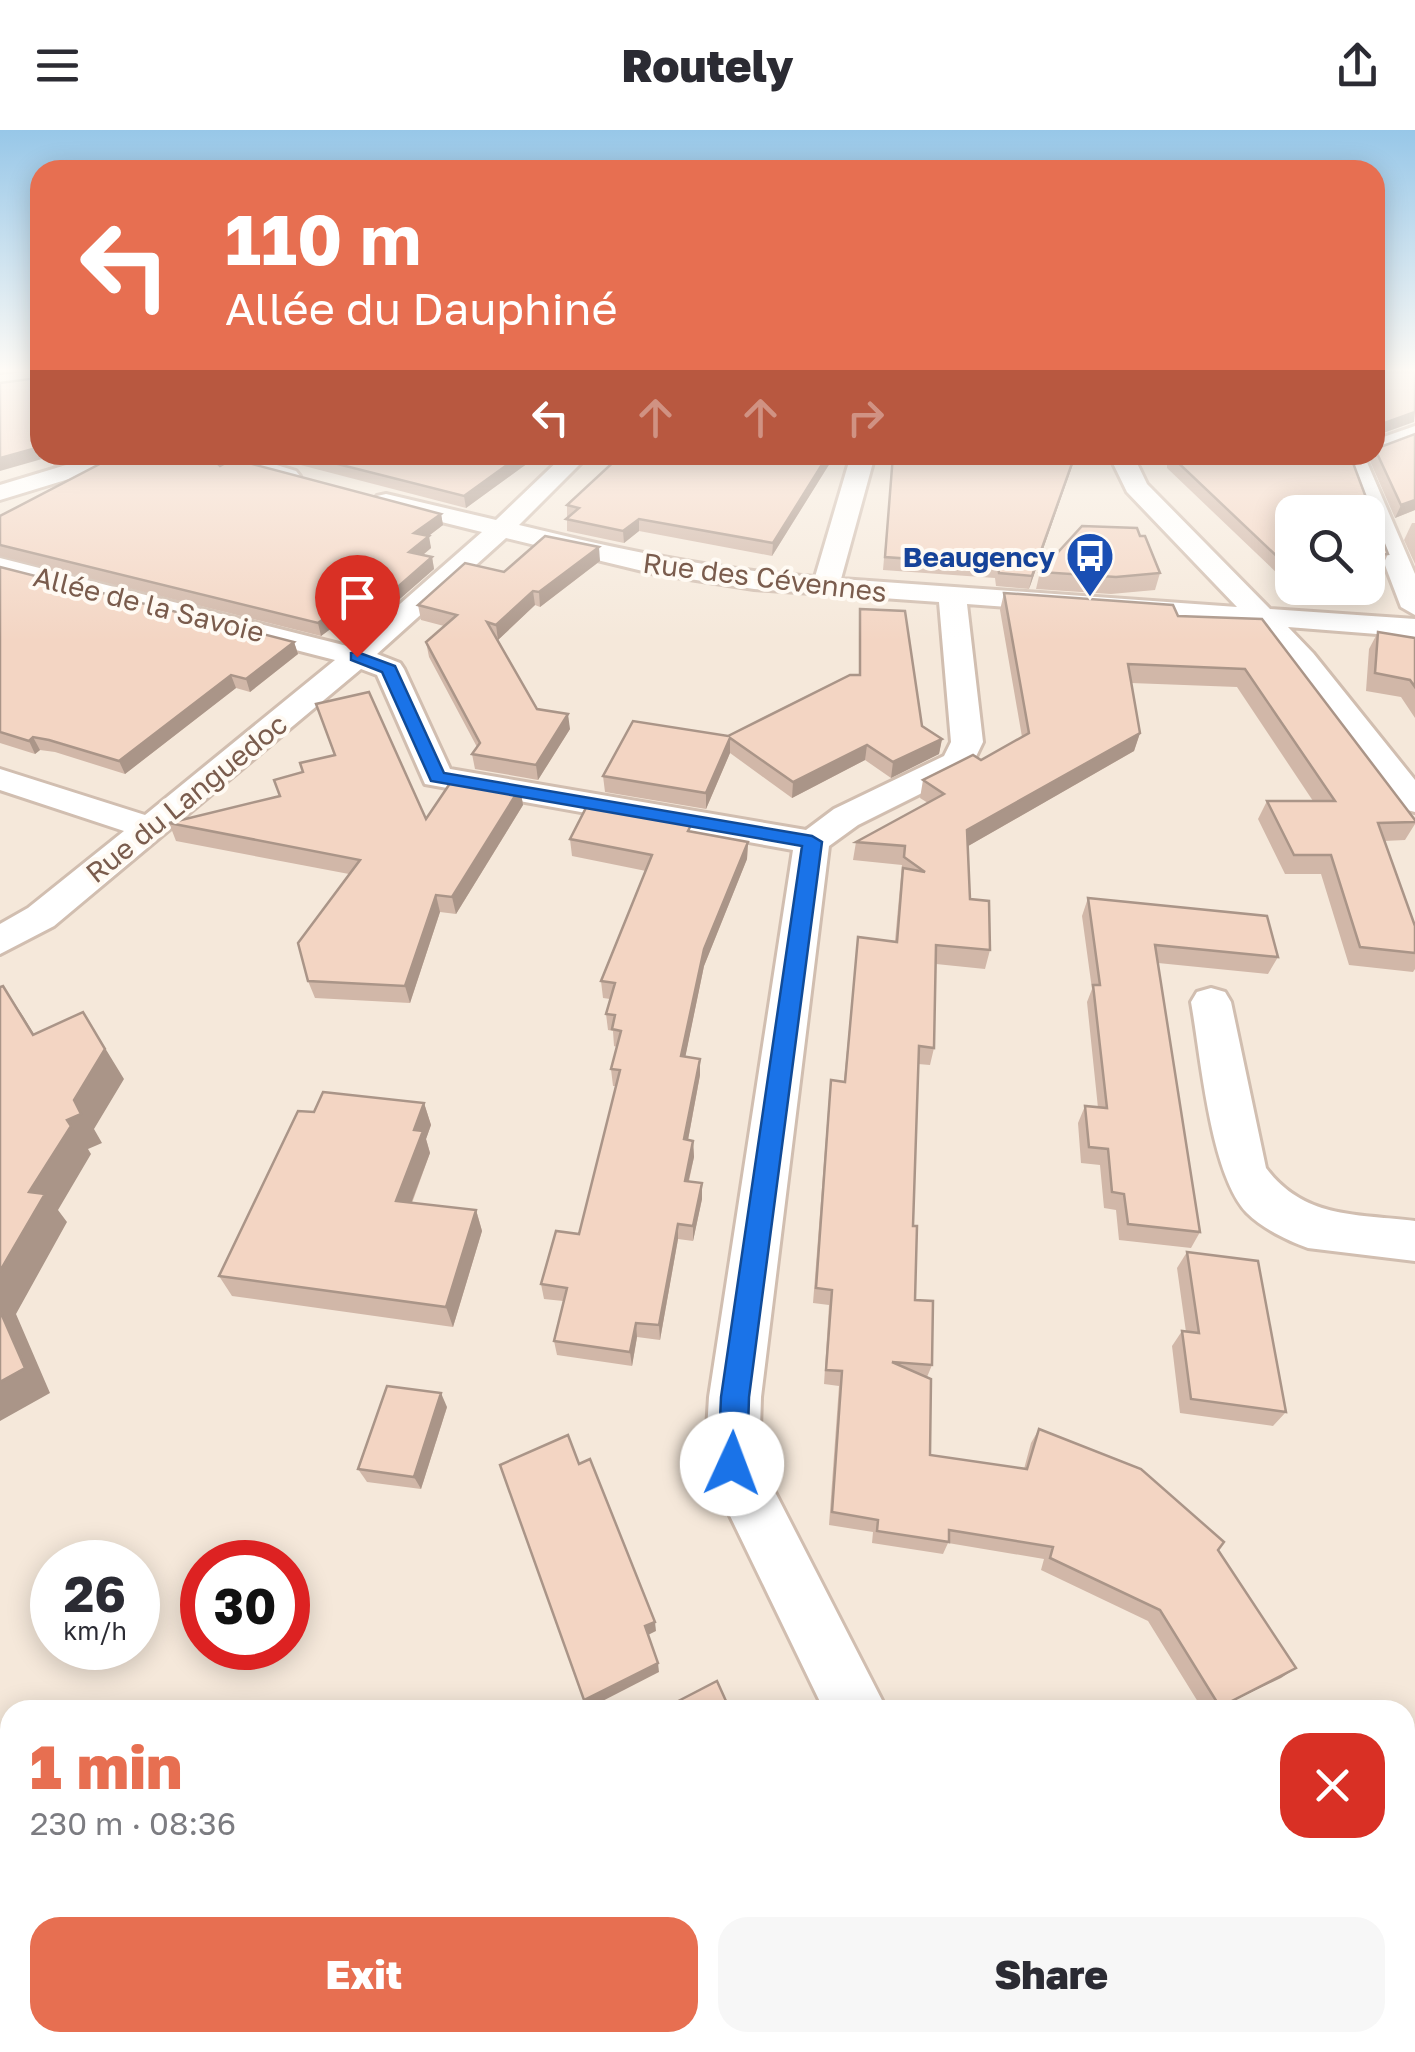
<!DOCTYPE html>
<meta charset="utf-8">
<style>
body{margin:0;font-family:"Golos Text",sans-serif;background:#f7f7f7;color:#2b2b33;height:100vh;display:flex;flex-direction:column;font-size:38px;white-space:nowrap}
*{box-sizing:border-box;margin:0}
p{font-size:32px;color:#7c7c81}
.icon{flex:none;width:55px;height:55px;fill:none;stroke:currentColor;stroke-width:2;stroke-linecap:round;stroke-linejoin:round}
.map{position:relative;flex:1;overflow:hidden}
.sheet{position:absolute;left:0px;top:1570px;width:1415px;height:352px;display:flex;flex-direction:column;background:#fff;border-radius:30px 30px 0 0;box-shadow:0 5px 25px #0003}
.sheet>*{flex:none}
.top-card{position:absolute;left:30px;top:30px;width:1355px;height:305px;border-radius:30px;box-shadow:0 5px 25px #0003;background:#e76f51;color:#fff;overflow:hidden}
.fabs{position:absolute;left:1275px;top:365px;display:grid;gap:20px}
.fabs a{display:grid;place-items:center;width:110px;height:110px;border-radius:20px;background:#fff;box-shadow:0 5px 25px #0003;font-size:50px}
.speed{position:absolute;left:30px;top:1410px;display:flex;gap:20px;font-size:50px;font-weight:700;text-align:center}
.speed>*{display:grid;place-content:center;width:130px;height:130px;border-radius:50%;background:#fff;box-shadow:0 5px 25px #0003;line-height:1}
.speed small{font-size:25px;font-weight:400}
.speed .limit{border:15px solid #d22;background:#fff;color:#111}
.pin{position:absolute;display:grid;place-items:center;width:85px;height:85px;color:#fff;margin:-102px -42px;border-radius:50% 50% 50% 0;rotate:-45deg;box-shadow:0 0 10px #0007}
.pin .icon{rotate:45deg}
.me{position:absolute;width:110px;margin:-55px;rotate:2deg;stroke-linejoin:round;filter:drop-shadow(0 0 8px #0008)}
.turn{display:flex;align-items:center;gap:35px;height:210px;padding:0 30px;font-size:45px}
.turn .icon{width:130px;height:130px;stroke-width:2.5}
.turn b{display:block;font-size:70px;line-height:85px}
.lanes{display:flex;align-items:center;height:95px;padding:0 30px;background:#0003;justify-content:center;gap:50px;direction:ltr}
.lanes .off{opacity:.35}
.round{display:grid;place-items:center;flex:none;width:105px;height:105px;border-radius:30px;background:#f7f7f7}
.summary{display:flex;align-items:center;justify-content:space-between;height:170px;padding:0 30px}
h1{font-size:60px;font-weight:800;line-height:75px;color:#e76f51}
.action{display:flex;gap:20px;margin-top:auto;padding:20px 30px}
.action a{flex:1;height:115px;border-radius:30px;background:#e76f51;color:#fff;font-size:40px;font-weight:800;line-height:115px;text-align:center}
.action a+a{background:#f7f7f7;color:#2b2b33}
header{display:flex;justify-content:space-between;align-items:center;height:130px;padding:0 30px;background:#fff;font-size:45px;font-weight:800}
.map>svg:first-child{display:block}
.residential{fill:#f5e8da;fill-rule:evenodd}
.lines{fill:none;stroke-linecap:round;stroke-linejoin:round}
.street-casing{stroke:#d1beb0;stroke-width:6}
.street{fill:#fff;fill-rule:evenodd}
.wall{fill:#d1b7a8}
.shaded-wall{fill:#aa9588}
.building{fill:#f3d5c3;stroke:#aa9588;stroke-width:2.5}
.route{fill:#1a73e8;stroke:#114b97;stroke-width:2.5}
.labels{text-anchor:middle;dominant-baseline:central;stroke-width:8;stroke-linejoin:round;paint-order:stroke}
.far-transit-label{font-size:28px;font-weight:bold;fill:#164399;stroke:#fffaf3;text-anchor:end}
.far-street-label{font-size:28px;fill:#7a5c4d;stroke:#fffaf3}
</style>
<header><svg class="icon" aria-label="menu" viewBox="0 0 24 24"><path d="M4 6h16M4 12h16M4 18h16"/></svg>Routely<svg class="icon" aria-label="share" viewBox="0 0 24 24"><path d="M12 15V3M7 8l5-5 5 5M5 13v7h14v-7"/></svg></header>
<div class="map">
<svg width="1415" height="1922" viewBox="0 0 1415 1922">
<rect width="100%" height="100%" fill="#fdf6ec"/>
<!-- residential -->
<path class="residential" d="M0,242H40V325H1375V242H1415V1922H0ZM1292,382H1368V458H1292ZM52,1432H138V1518H52ZM202,1432H288V1518H202ZM10,1580H1405V1912H10Z"/>
<g class="lines">
<!-- street casing -->
<g class="street-casing">
<g id="street">
<path d="M1415,296V311L1375,325V310Z"/>
<path d="M99,325H135L131,330L0,370V355Z"/>
<path d="M208,325H244L296,341L300,346L288,353L212,330Z"/>
<path d="M564,325H589L519,395C617,419 714,440 815,447L851,325H875L841,449L1237,477L1127,362L1109,325H1133L1147,354L1270,479L1415,489V507L1288,497L1313,523L1415,650V682L1403,679L1293,535L1254,495L967,474L983,612L970,639L858,695L829,716L761,1267L759,1331L887,1580H824L705,1334L709,1267L793,720L425,654L377,545L361,539L54,796L0,824V794L28,778L124,701L0,660V639L145,685L335,530L0,444V428L351,517L482,402L377,376L374,371L377,366L386,364L496,390ZM506,408L651,443L754,459L939,472L951,612L944,626L834,679L806,700L450,639L404,539L400,533L377,524Z"/>
<path d="M1343,325H1370L1366,330L1415,444V485L1401,477Z"/>
<path d="M1211,858L1225,862L1231,872L1266,1038C1304,1089 1357,1084 1415,1091V1131L1308,1118C1288,1111 1262,1098 1247,1083C1210,1044 1201,927 1191,872L1197,862Z"/>
<path d="M967,1912H1038L1041,1922H969Z"/>
</g>
</g>
<!-- street -->
<use href="#street" class="street"/>
</g>
<!-- wall -->
<g class="wall">
<path d="M1415,304V380L1395,388L1370,331L1373,325H1375V319Z"/>
<path d="M262,325H539L466,378Z"/>
<path d="M835,325L772,426L639,401L624,413L567,401V375Z"/>
<path d="M893,325H1076L1029,459L996,456L995,448L883,440Z"/>
<path d="M1167,325H1350L1373,386L1369,394H1376L1388,424L1382,437L1368,438V382H1292V445L1280,446L1167,338Z"/>
<path d="M152,329L220,336L441,384L443,395L428,406L431,418L423,425L432,427L434,439L386,481L363,475L321,506L0,426V386Z"/>
<path d="M1412,393H1415V434L1404,410Z"/>
<path d="M600,431L540,477L535,475L498,510L497,509L537,579L570,599L538,650L475,639L472,624L477,617L429,527L426,512L444,496L421,490L418,475L504,442Z"/>
<path d="M0,437L294,512L298,524L250,562L236,558L125,644L55,622L40,620L35,624L0,613Z"/>
<path d="M1040,442L1160,443L1155,460L1111,464L1036,459Z"/>
<path d="M1004,463L1178,486L1262,489L1415,690V694L1405,710L1384,711L1415,796V839L1413,842L1349,835L1321,744H1285L1258,689L1267,671H1313L1237,557L1131,553L1140,603L1134,621L968,716L970,769L990,820L985,839L936,834L934,918L930,935L918,934L913,1096L915,1170L932,1235L927,1247L930,1325L1024,1339L1031,1313L1039,1299L1218,1420L1296,1538L1216,1580H1203L1148,1491L1041,1440L1044,1429L948,1413L943,1424L872,1413L873,1402L829,1395L839,1256L824,1254L829,1175L813,1173L829,968L831,950L844,951L858,807L895,811L902,735L853,730L856,712L928,673L920,668L923,650L981,630L1022,607L1000,480Z"/>
<path d="M860,479L922,596L942,609L939,624L891,648L865,630L792,668L730,623L706,679L605,662L603,646L728,606L859,545Z"/>
<path d="M1378,502L1415,508V588L1401,567L1366,561L1369,519Z"/>
<path d="M316,574L426,689L520,658L523,675L456,784L440,782L410,873L315,868L308,851L349,744L176,711L169,693L280,666L303,642L334,625Z"/>
<path d="M694,702L748,712L747,729L704,836L685,927L700,945L688,1010L693,1011L694,1027L689,1051L702,1069L693,1111L678,1109L660,1210L637,1207L632,1236L557,1225L554,1211L563,1171L544,1169L541,1154L579,1104L616,956H613L611,939L617,917L614,916L613,901L608,900L606,884L610,869L603,868L601,851L646,741L572,726L570,709Z"/>
<path d="M1088,768L1278,827L1268,844L1158,833L1200,1102L1191,1118L1119,1110L1116,1080L1104,1078L1100,1035L1081,1033L1078,993L1085,976L1098,978L1087,872L1092,859L1082,786Z"/>
<path d="M424,973L431,995L426,1009L430,1023L412,1073L476,1080L482,1101L453,1197L232,1166L219,1146L314,982Z"/>
<path d="M1187,1122L1286,1282L1273,1296L1180,1283L1172,1216L1182,1201L1186,1202L1177,1138Z"/>
<path d="M447,1277L421,1359L367,1352L358,1339Z"/>
<path d="M1250,1912H1364L1365,1922H1251Z"/>
</g>
<!-- shaded-wall -->
<g class="shaded-wall">
<path d="M0,242H24L0,245Z"/>
<path d="M1415,282L1414,292L1375,306L1379,295Z"/>
<path d="M40,317V325H56L0,341V328Z"/>
<path d="M521,325H539L466,378L464,366Z"/>
<path d="M828,325H835L772,426L773,413Z"/>
<path d="M1075,325H1076L1029,459L1032,446Z"/>
<path d="M1415,370V380L1395,388L1401,375Z"/>
<path d="M441,384L443,395L417,415L414,403Z"/>
<path d="M639,389V401L624,413L623,401Z"/>
<path d="M429,406L431,418L412,434L409,422Z"/>
<path d="M599,417L600,431L540,477L539,462Z"/>
<path d="M432,427L434,439L386,481L384,469Z"/>
<path d="M533,461L535,475L498,510L496,495Z"/>
<path d="M360,463L363,475L321,506L318,493Z"/>
<path d="M294,512L298,524L250,562L246,549Z"/>
<path d="M231,545L236,558L125,644L119,631Z"/>
<path d="M568,584L570,599L538,650L536,635Z"/>
<path d="M1140,603L1134,621L963,719L967,700Z"/>
<path d="M33,607L40,620L35,624L29,611Z"/>
<path d="M730,608V623L706,679V663Z"/>
<path d="M942,609L939,624L891,648L893,632Z"/>
<path d="M867,615L865,630L792,668L793,652Z"/>
<path d="M520,658L523,675L456,784L452,767Z"/>
<path d="M748,712L747,729L704,836L682,943L681,926L704,819Z"/>
<path d="M436,765L440,782L410,873L405,856Z"/>
<path d="M3,856L23,886L53,935L33,905Z"/>
<path d="M83,882L124,949L94,999L102,1013L88,1019L91,1024L58,1080L67,1092L16,1184L50,1263L0,1291V1141L29,1062L67,990L74,970Z"/>
<path d="M700,929V945L685,1026L684,1009Z"/>
<path d="M424,973L431,995L426,1009L430,1023L404,1092L396,1071L414,1000Z"/>
<path d="M693,1011L694,1027L685,1066V1051Z"/>
<path d="M702,1053V1069L693,1111V1096Z"/>
<path d="M476,1080L482,1101L453,1197L446,1177Z"/>
<path d="M678,1094V1109L660,1210L659,1195Z"/>
<path d="M636,1193L637,1207L632,1236L630,1222Z"/>
<path d="M441,1263L447,1277L421,1359L414,1347Z"/>
<path d="M655,1492L656,1501L646,1506L645,1496Z"/>
<path d="M658,1533L659,1542L587,1579L584,1570Z"/>
<path d="M1296,1538L1281,1548L1214,1580Z"/>
</g>
<!-- building -->
<g class="building">
<path d="M39,242L40,317L0,328V253L38,248Z"/>
<path d="M1375,242H1415V282L1379,295L1376,310H1375Z"/>
<path d="M1415,304V370L1401,375L1375,319Z"/>
<path d="M117,325H145L152,329L170,325L180,332L194,325H209L220,336L233,329L441,384L414,403L429,406L409,422L432,427L384,469L360,463L318,493L0,415V386Z"/>
<path d="M302,325H521L464,366Z"/>
<path d="M621,325H828L773,413L639,389L623,401L566,389L579,378L567,375Z"/>
<path d="M893,325H1075L1032,446L999,443L998,435L885,427Z"/>
<path d="M1170,325H1350L1373,386L1368,388V382H1292V433L1285,434Z"/>
<path d="M1368,394H1376L1388,424L1368,426Z"/>
<path d="M1082,396L1137,398L1140,406H1145L1160,443L1116,447L1040,442Z"/>
<path d="M545,406L599,417L539,462L533,461L496,495L487,492L537,579L568,584L536,635L472,624L480,613L426,512L457,485L418,475L465,433L504,442Z"/>
<path d="M0,437L294,512L246,549L231,545L119,631L49,610L33,607L29,611L0,602Z"/>
<path d="M1004,463L1173,475L1178,486L1262,489L1415,690V692L1378,693L1415,796V823L1360,817L1331,725H1294L1267,671H1335L1245,539L1128,534L1140,603L967,700L970,769L989,771L990,820L936,815L934,918L919,916L913,1096H917L915,1170L933,1171L932,1235L892,1232L931,1249L930,1325L1027,1339L1039,1299L1141,1339L1224,1412L1218,1420L1296,1538L1220,1577L1160,1480L1050,1428L1053,1417L949,1400V1412L877,1401L878,1390L832,1382L842,1241L826,1240L832,1160L816,1158L831,950L845,952L858,807L897,812L903,738L925,742L904,727L905,716L856,712L944,664L923,650L973,625L981,630L1029,603Z"/>
<path d="M860,479L905,481L922,596L942,609L893,632L867,615L793,652L730,608L706,663L603,646L633,591L728,606L850,545H860Z"/>
<path d="M1378,502L1415,508V557L1410,550L1375,543Z"/>
<path d="M369,562L426,689L455,646L520,658L452,767L436,765L405,856L308,851L298,813L360,730L169,693L280,666L274,650L303,642L300,633L335,625L316,574Z"/>
<path d="M590,670L694,689L688,701L748,712L704,819L681,926L700,929L684,1009L693,1011L685,1051L702,1053L693,1096L678,1094L659,1195L636,1193L630,1222L554,1211L567,1158L541,1154L556,1101L579,1104L620,940L611,939L621,901L612,899L615,885L606,884L615,853L601,851L652,725L570,709Z"/>
<path d="M1088,768L1267,786L1278,827L1155,815L1200,1102L1128,1094L1124,1064L1112,1062L1108,1019L1089,1017L1085,976L1107,978L1093,855H1100Z"/>
<path d="M3,856L33,905L83,882L105,919L74,970L81,984L67,990L71,996L29,1062L45,1064L0,1141V857Z"/>
<path d="M323,962L424,973L414,1000L423,1001L396,1071L476,1080L446,1177L219,1146L298,981L314,982Z"/>
<path d="M1187,1122L1258,1131L1286,1282L1191,1269L1182,1201L1199,1203Z"/>
<path d="M0,1181L25,1238L0,1252Z"/>
<path d="M387,1256L441,1263L414,1347L358,1339Z"/>
<path d="M568,1305L579,1334L590,1329L655,1492L645,1496L658,1533L584,1570L500,1335Z"/>
<path d="M717,1551L730,1580H661Z"/>
<path d="M1242,1576L1261,1580H1242Z"/>
<path d="M767,1912H890L894,1922H771Z"/>
<path d="M1267,1912H1364L1365,1922H1268Z"/>
</g>
<!-- sky -->
<linearGradient id="sky" x2="0" y2="1"><stop stop-color="#97c7e8"/><stop offset="0.47" stop-color="#fefbf6"/><stop offset="1" stop-color="#fefbf6" stop-opacity="0"/></linearGradient>
<rect width="1415" height="511" fill="url(#sky)"/>
<!-- route -->
<path class="route" d="M357,522L395,536L444,643L812,706L822,712L749,1267L747,1334L742,1344L732,1348L722,1344L718,1334L721,1267L802,716L431,651L382,542L351,530V523Z"/>
<!-- icons -->
<defs>
<g id="bus-pin" transform="scale(2.5)"><path d="M0 17L-7.5 6A9.5 9.5 0 1 1 7.5 6Z" fill="#1a4fb4" stroke="#fffaf3"/><path d="M-5-6H5V4H4V6H2V4H-2V6H-4V4H-5ZM-3.5-4V0h7V-4ZM-3.5 1.2v1.5H-2V1.2ZM2 1.2v1.5H3.5V1.2Z" fill="#fff"/></g>
</defs>
<g fill-rule="evenodd">
<use href="#bus-pin" x="1090" y="426"/>
</g>
<g class="labels">
<!-- far-transit labels -->
<g class="far-transit-label">
<text x="1055" y="426">Beaugency</text>
</g>
<!-- far-street labels -->
<g class="far-street-label">
<text transform="translate(765 447) rotate(7)">Rue des Cévennes</text>
<text transform="translate(149 474) rotate(14)">Allée de la Savoie</text>
<text transform="translate(186 668) rotate(-39)">Rue du Languedoc</text>
</g>
</g>
</svg>
<div class="fabs">
<a><svg class="icon" aria-label="search" viewBox="0 0 24 24"><circle cx="10" cy="10" r="6"/><path d="M15 15l6 6"/></svg></a>
</div>
<div class="speed"><div>26<small>km/h</small></div><div class="limit">30</div></div>
<div class="pin" style="left:357px;top:527px;background:#d93025"><svg class="icon" aria-label="arrive" viewBox="0 0 24 24"><path d="M6 21V4h12l-3 4 3 4H6"/></svg></div>
<svg class="me" style="left:732px;top:1334px" viewBox="-20 -20 40 40"><circle r="19" fill="#fff"/><path d="M0-13L10 11 0 6-10 11z" fill="#1a73e8"/></svg>
<div class="top-card">
<div class="turn"><svg class="icon" aria-label="left" viewBox="0 0 24 24"><path d="M17 20v-9H6M10 6l-5 5 5 5"/></svg><div><b>110 m</b>Allée du Dauphiné</div></div>
<div class="lanes"><svg class="icon" aria-label="left" viewBox="0 0 24 24"><path d="M17 20v-9H6M10 6l-5 5 5 5"/></svg><svg class="icon off" aria-label="ahead" viewBox="0 0 24 24"><path d="M12 20V5M6 11l6-6 6 6"/></svg><svg class="icon off" aria-label="ahead" viewBox="0 0 24 24"><path d="M12 20V5M6 11l6-6 6 6"/></svg><svg class="icon off" aria-label="right" viewBox="0 0 24 24"><path d="M7 20v-9h11M14 6l5 5-5 5"/></svg></div>
</div>
<section class="sheet">
<div class="summary"><div><h1>1 min</h1><p>230 m · 08:36</p></div><a class="round" style="background:#d93025;color:#fff"><svg class="icon" aria-label="close" viewBox="0 0 24 24"><path d="M6 6l12 12M18 6L6 18"/></svg></a></div>
<div class="action"><a>Exit</a><a>Share</a></div>
</section>
</div>
